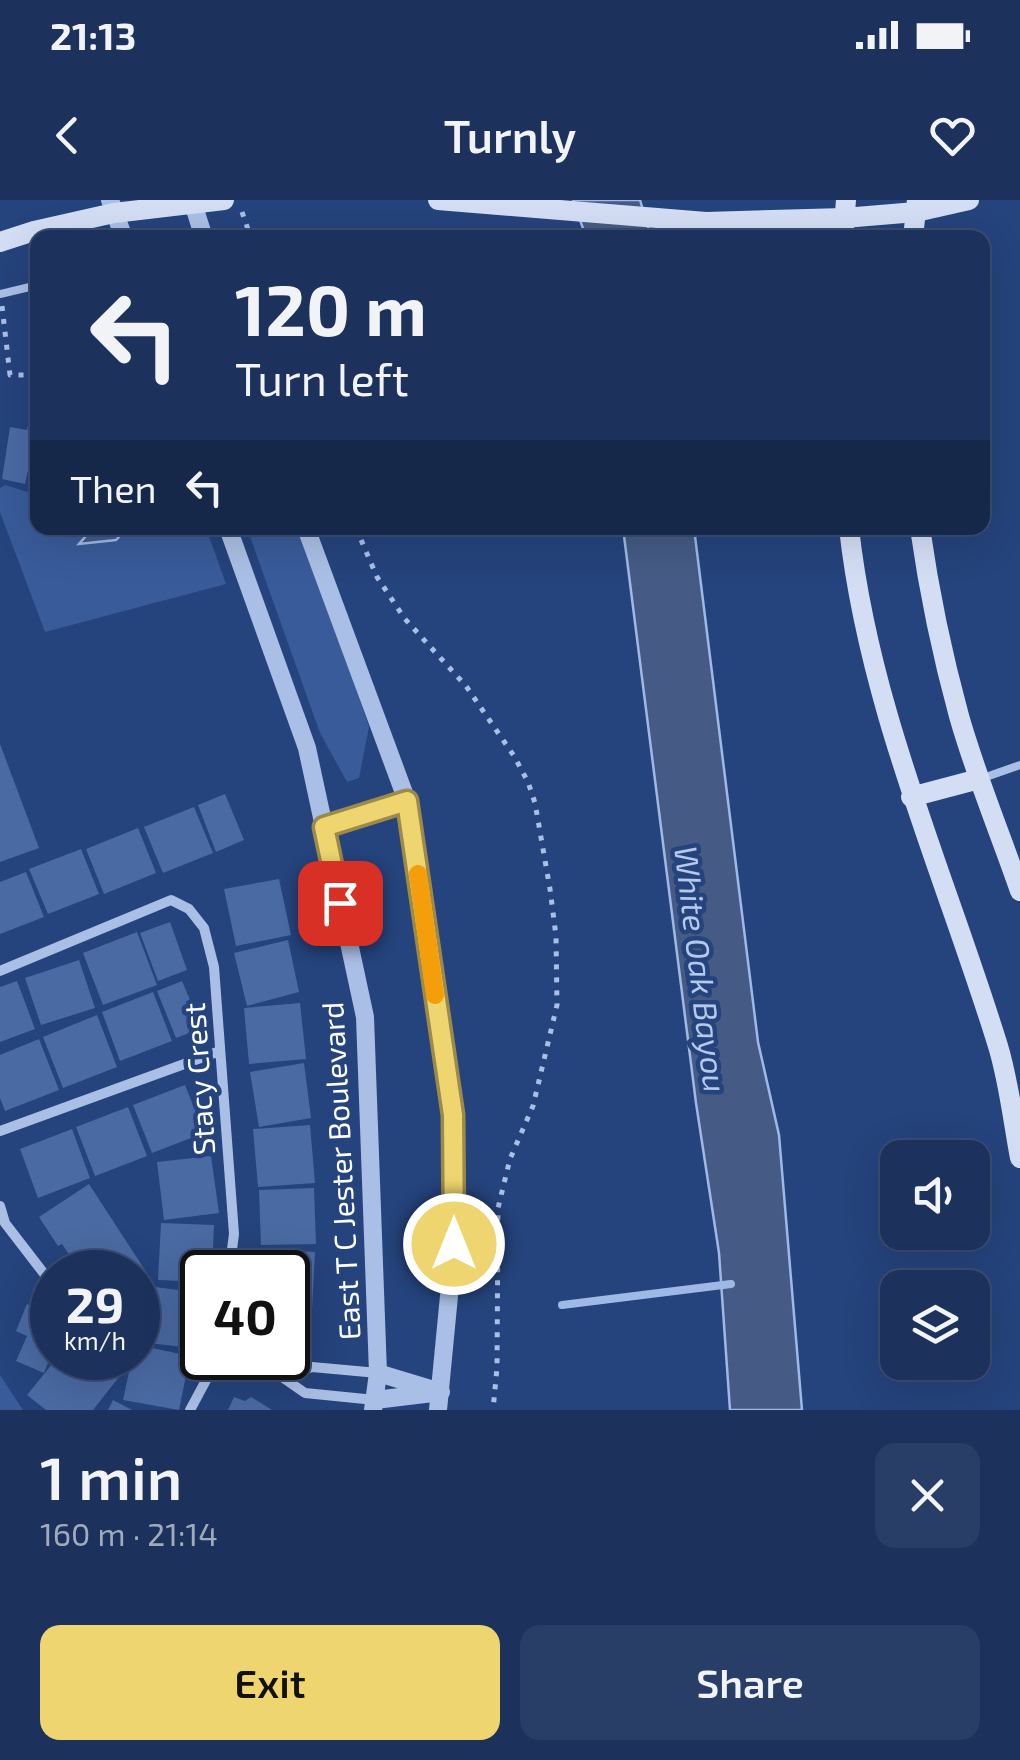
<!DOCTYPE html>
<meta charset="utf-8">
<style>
body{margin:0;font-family:"Exo 2",sans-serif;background:#293e66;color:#f1f3f6;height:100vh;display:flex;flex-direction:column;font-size:38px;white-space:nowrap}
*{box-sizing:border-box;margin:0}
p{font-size:32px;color:#a0aabc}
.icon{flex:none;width:55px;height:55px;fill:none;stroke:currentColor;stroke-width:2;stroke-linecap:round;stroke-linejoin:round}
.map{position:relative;height:1210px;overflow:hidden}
.drawer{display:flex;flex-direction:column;background:#1c325d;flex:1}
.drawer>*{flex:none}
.banner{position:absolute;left:30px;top:30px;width:960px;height:305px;border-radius:20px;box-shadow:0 10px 40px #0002,0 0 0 2px #3a4d72;background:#1c325d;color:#f1f3f6;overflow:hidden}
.controls{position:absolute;left:880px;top:940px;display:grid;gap:20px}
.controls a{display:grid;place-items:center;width:110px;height:110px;border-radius:20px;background:#1c325d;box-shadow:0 10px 40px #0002,0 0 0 2px #3a4d72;font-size:50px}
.speed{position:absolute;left:30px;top:1050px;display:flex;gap:20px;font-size:50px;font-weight:700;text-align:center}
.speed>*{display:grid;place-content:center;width:130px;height:130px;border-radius:50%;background:#1c325d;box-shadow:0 10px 40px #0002,0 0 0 2px #3a4d72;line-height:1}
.speed small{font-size:25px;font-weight:400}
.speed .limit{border:5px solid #111;border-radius:15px;background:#fff;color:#111}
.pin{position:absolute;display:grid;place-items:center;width:85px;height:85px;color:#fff;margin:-42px;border-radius:20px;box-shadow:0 5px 15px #0006}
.me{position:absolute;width:110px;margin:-55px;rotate:0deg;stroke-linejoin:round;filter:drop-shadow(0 0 8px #0008)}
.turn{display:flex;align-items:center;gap:35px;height:210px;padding:0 40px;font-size:45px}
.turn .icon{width:130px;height:130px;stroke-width:2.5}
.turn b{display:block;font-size:70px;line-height:85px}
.then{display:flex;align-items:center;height:95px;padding:0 40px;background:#0003;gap:20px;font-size:38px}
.round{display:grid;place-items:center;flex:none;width:105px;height:105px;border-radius:20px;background:#293e66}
.summary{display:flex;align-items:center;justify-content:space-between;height:170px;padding:0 40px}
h1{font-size:60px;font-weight:600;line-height:75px}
.cta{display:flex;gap:20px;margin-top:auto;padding:20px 40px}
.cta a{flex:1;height:115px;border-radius:20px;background:#eed56f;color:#111;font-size:40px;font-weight:600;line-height:115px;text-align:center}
.cta a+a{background:#293e66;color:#f1f3f6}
.status{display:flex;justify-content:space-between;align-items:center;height:70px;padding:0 50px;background:#1c325d;direction:ltr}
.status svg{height:28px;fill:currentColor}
header{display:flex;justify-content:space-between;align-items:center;height:130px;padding:0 40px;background:#1c325d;font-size:45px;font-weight:600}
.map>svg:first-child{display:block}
.green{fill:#395b9a}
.water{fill:#455b85;stroke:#9eb9e5;stroke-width:2.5}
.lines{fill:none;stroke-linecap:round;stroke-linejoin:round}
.stream{stroke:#9eb9e5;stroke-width:8}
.building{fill:#4a6aa3}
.path{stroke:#aabfe5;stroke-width:5;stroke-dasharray:5 8;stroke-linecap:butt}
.service{stroke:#aabfe5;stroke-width:8}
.minor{stroke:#aabfe5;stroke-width:10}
.tertiary{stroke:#aabfe5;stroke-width:18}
.secondary{stroke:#d3def5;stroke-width:20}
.route-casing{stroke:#9b8a48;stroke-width:25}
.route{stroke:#eed56f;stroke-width:18}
.slow{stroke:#f59e0b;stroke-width:18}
.labels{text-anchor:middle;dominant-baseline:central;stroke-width:9;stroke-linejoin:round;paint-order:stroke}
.street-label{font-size:30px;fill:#fff;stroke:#25437c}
.water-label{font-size:32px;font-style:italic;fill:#b5c9ed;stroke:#25437c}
</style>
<div class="status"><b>21:13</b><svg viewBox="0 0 49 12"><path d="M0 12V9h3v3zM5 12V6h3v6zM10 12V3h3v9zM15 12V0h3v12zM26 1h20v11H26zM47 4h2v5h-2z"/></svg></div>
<header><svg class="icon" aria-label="back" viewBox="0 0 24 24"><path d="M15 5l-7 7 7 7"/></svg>Turnly<svg class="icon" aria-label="heart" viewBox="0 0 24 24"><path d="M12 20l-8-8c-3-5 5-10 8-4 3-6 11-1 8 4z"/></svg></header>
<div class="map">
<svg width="1020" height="1210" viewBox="0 0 1020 1210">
<rect width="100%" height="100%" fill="#25437c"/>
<!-- green -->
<g class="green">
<path d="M5,285L37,295L38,328H206L226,384L45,432L0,312V288Z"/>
<path d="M247,328H299L318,375L369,527L359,578L347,582L320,533Z"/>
<path d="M0,1175L23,1210H0Z"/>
</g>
<!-- water -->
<g class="water">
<path d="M573,0H640L651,37H586Z"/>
<path d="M93,328H127L116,340L79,344Z"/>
<path d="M623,328H694L758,842L779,935L802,1210H730L719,1053L696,903Z"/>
</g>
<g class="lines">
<!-- stream -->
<path class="stream" d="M562,1105L731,1084"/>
</g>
<!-- building -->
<g class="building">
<path d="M36,188H38V260L31,257L25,284L2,279L10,227L27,230Z"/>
<path d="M0,544L39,648L0,662Z"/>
<path d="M225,594L244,640L216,652L198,605Z"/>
<path d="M194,607L213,653L163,673L144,627Z"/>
<path d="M138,628L156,673L104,694L86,649Z"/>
<path d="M81,649L99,694L48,714L29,669Z"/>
<path d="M26,672L44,717L0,734V682Z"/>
<path d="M279,679L291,735L236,746L224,689Z"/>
<path d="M170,722L187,770L158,781L140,733Z"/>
<path d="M137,732L157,785L103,805L83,753Z"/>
<path d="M288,740L299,792L247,806L234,753Z"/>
<path d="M79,760L95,808L41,825L25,778Z"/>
<path d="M17,781L35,829L0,842V787Z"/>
<path d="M182,781L202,828L176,838L157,791Z"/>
<path d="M153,792L172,841L120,861L102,812Z"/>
<path d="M300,803L306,859L249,864L244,808Z"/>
<path d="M97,815L117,867L63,888L43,837Z"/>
<path d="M39,839L59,890L5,911L0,898V855Z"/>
<path d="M304,863L311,918L259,927L250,872Z"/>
<path d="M185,885L204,933L152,953L133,905Z"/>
<path d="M128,907L147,956L95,976L76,927Z"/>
<path d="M310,925L315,983L258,987L253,929Z"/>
<path d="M72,929L90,978L38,998L20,949Z"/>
<path d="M211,956L219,1013L164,1020L157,962Z"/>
<path d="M89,984L154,1084L138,1095V1072H81L62,1044L58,1046L39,1017Z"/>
<path d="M314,988L316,1044L261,1045L259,990Z"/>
<path d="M161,1023L214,1025L212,1072H202V1082L158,1080Z"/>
<path d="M257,1049L315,1052L312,1109L288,1108V1072H256Z"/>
<path d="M155,1087L202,1093L199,1149L149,1143Z"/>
<path d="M27,1104L52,1115V1152L44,1173L16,1161L27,1136L16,1131Z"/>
<path d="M288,1114L311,1117L307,1148L288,1146Z"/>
<path d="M138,1145L190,1156L179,1210L123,1200L132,1158H138Z"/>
<path d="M57,1158H95L119,1177L93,1210H46L27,1195Z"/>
<path d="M234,1197L245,1201L251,1197L272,1210H228Z"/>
<path d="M113,1200L132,1210H108Z"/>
</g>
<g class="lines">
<!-- path -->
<g class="path">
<path d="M242,12L251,38"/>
<path d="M2,106L10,175H36"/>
<path d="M356,328L377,377L405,419L466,486L514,556L528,582L535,603L550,689L556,736L557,805L533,906L510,959L498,1008L497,1168L493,1210"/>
</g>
<!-- service -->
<g class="service">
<path d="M0,94L38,85"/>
<path d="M983,578L1020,565"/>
</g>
<!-- minor -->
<g class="minor">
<path d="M0,771L171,700L189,709L204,728L214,767L234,1034L229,1072"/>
<path d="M0,931L220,851"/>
<path d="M0,1006L5,1023L52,1084"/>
<path d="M217,1160L282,1177L305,1193L375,1200"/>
<path d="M282,1177L312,1167L378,1173"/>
<path d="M190,1210L218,1158"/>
</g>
<!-- tertiary -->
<g class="tertiary">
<path d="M110,0L124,38"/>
<path d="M192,0L204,38"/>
<path d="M228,328L307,548L365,817L378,1173L373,1210"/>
<path d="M306,328L407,601L453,915L454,1044L438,1210"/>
<path d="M324,627L407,601"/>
<path d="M378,1173L431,1189"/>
<path d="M375,1200L441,1192"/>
</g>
<!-- secondary -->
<g class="secondary">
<path d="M438,0L706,22L844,18L916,12L969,0"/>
<path d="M843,38L846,0"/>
<path d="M913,38L917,0"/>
<path d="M0,42L34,31L114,13L224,0"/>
<path d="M849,328C869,509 945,674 998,846C1009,882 1013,921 1020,958"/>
<path d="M920,328C929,391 942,454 959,516C976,576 1000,633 1020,691"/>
<path d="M911,597L979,579"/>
</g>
</g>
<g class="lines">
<!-- route casing -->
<g class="route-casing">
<path id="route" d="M340,703L324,627L407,601L453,915L454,1044"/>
</g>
<!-- route -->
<use href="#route" class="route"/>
<!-- slow -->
<path class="slow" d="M418,674L435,795"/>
</g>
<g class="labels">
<!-- street labels -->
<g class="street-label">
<text transform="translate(198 879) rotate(-94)">Stacy Crest</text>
<text transform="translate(340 971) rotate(-93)">East T C Jester Boulevard</text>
</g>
<!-- water labels -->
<g class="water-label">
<text transform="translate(702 769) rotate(83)">White Oak Bayou</text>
</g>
</g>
</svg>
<div class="controls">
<a><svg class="icon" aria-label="sound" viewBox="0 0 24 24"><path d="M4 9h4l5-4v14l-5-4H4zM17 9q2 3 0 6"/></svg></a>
<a><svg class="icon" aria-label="layers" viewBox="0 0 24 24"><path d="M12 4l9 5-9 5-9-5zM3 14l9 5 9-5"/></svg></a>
</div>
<div class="speed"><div>29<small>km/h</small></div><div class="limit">40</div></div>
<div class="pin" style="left:340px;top:703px;background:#d93025"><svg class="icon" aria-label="arrive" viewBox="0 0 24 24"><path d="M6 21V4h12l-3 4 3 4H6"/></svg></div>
<svg class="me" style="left:454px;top:1044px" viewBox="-20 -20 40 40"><circle r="17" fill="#eed56f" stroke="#fff" stroke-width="3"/><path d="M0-11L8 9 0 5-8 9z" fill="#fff"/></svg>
<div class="banner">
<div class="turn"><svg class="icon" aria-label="left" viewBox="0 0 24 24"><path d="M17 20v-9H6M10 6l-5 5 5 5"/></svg><div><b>120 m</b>Turn left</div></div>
<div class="then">Then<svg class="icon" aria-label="left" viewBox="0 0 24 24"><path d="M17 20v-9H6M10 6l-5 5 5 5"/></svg></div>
</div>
</div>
<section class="drawer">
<div class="summary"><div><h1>1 min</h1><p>160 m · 21:14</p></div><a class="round"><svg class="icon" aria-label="close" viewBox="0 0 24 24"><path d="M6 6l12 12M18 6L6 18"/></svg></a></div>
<div class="cta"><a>Exit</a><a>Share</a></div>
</section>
